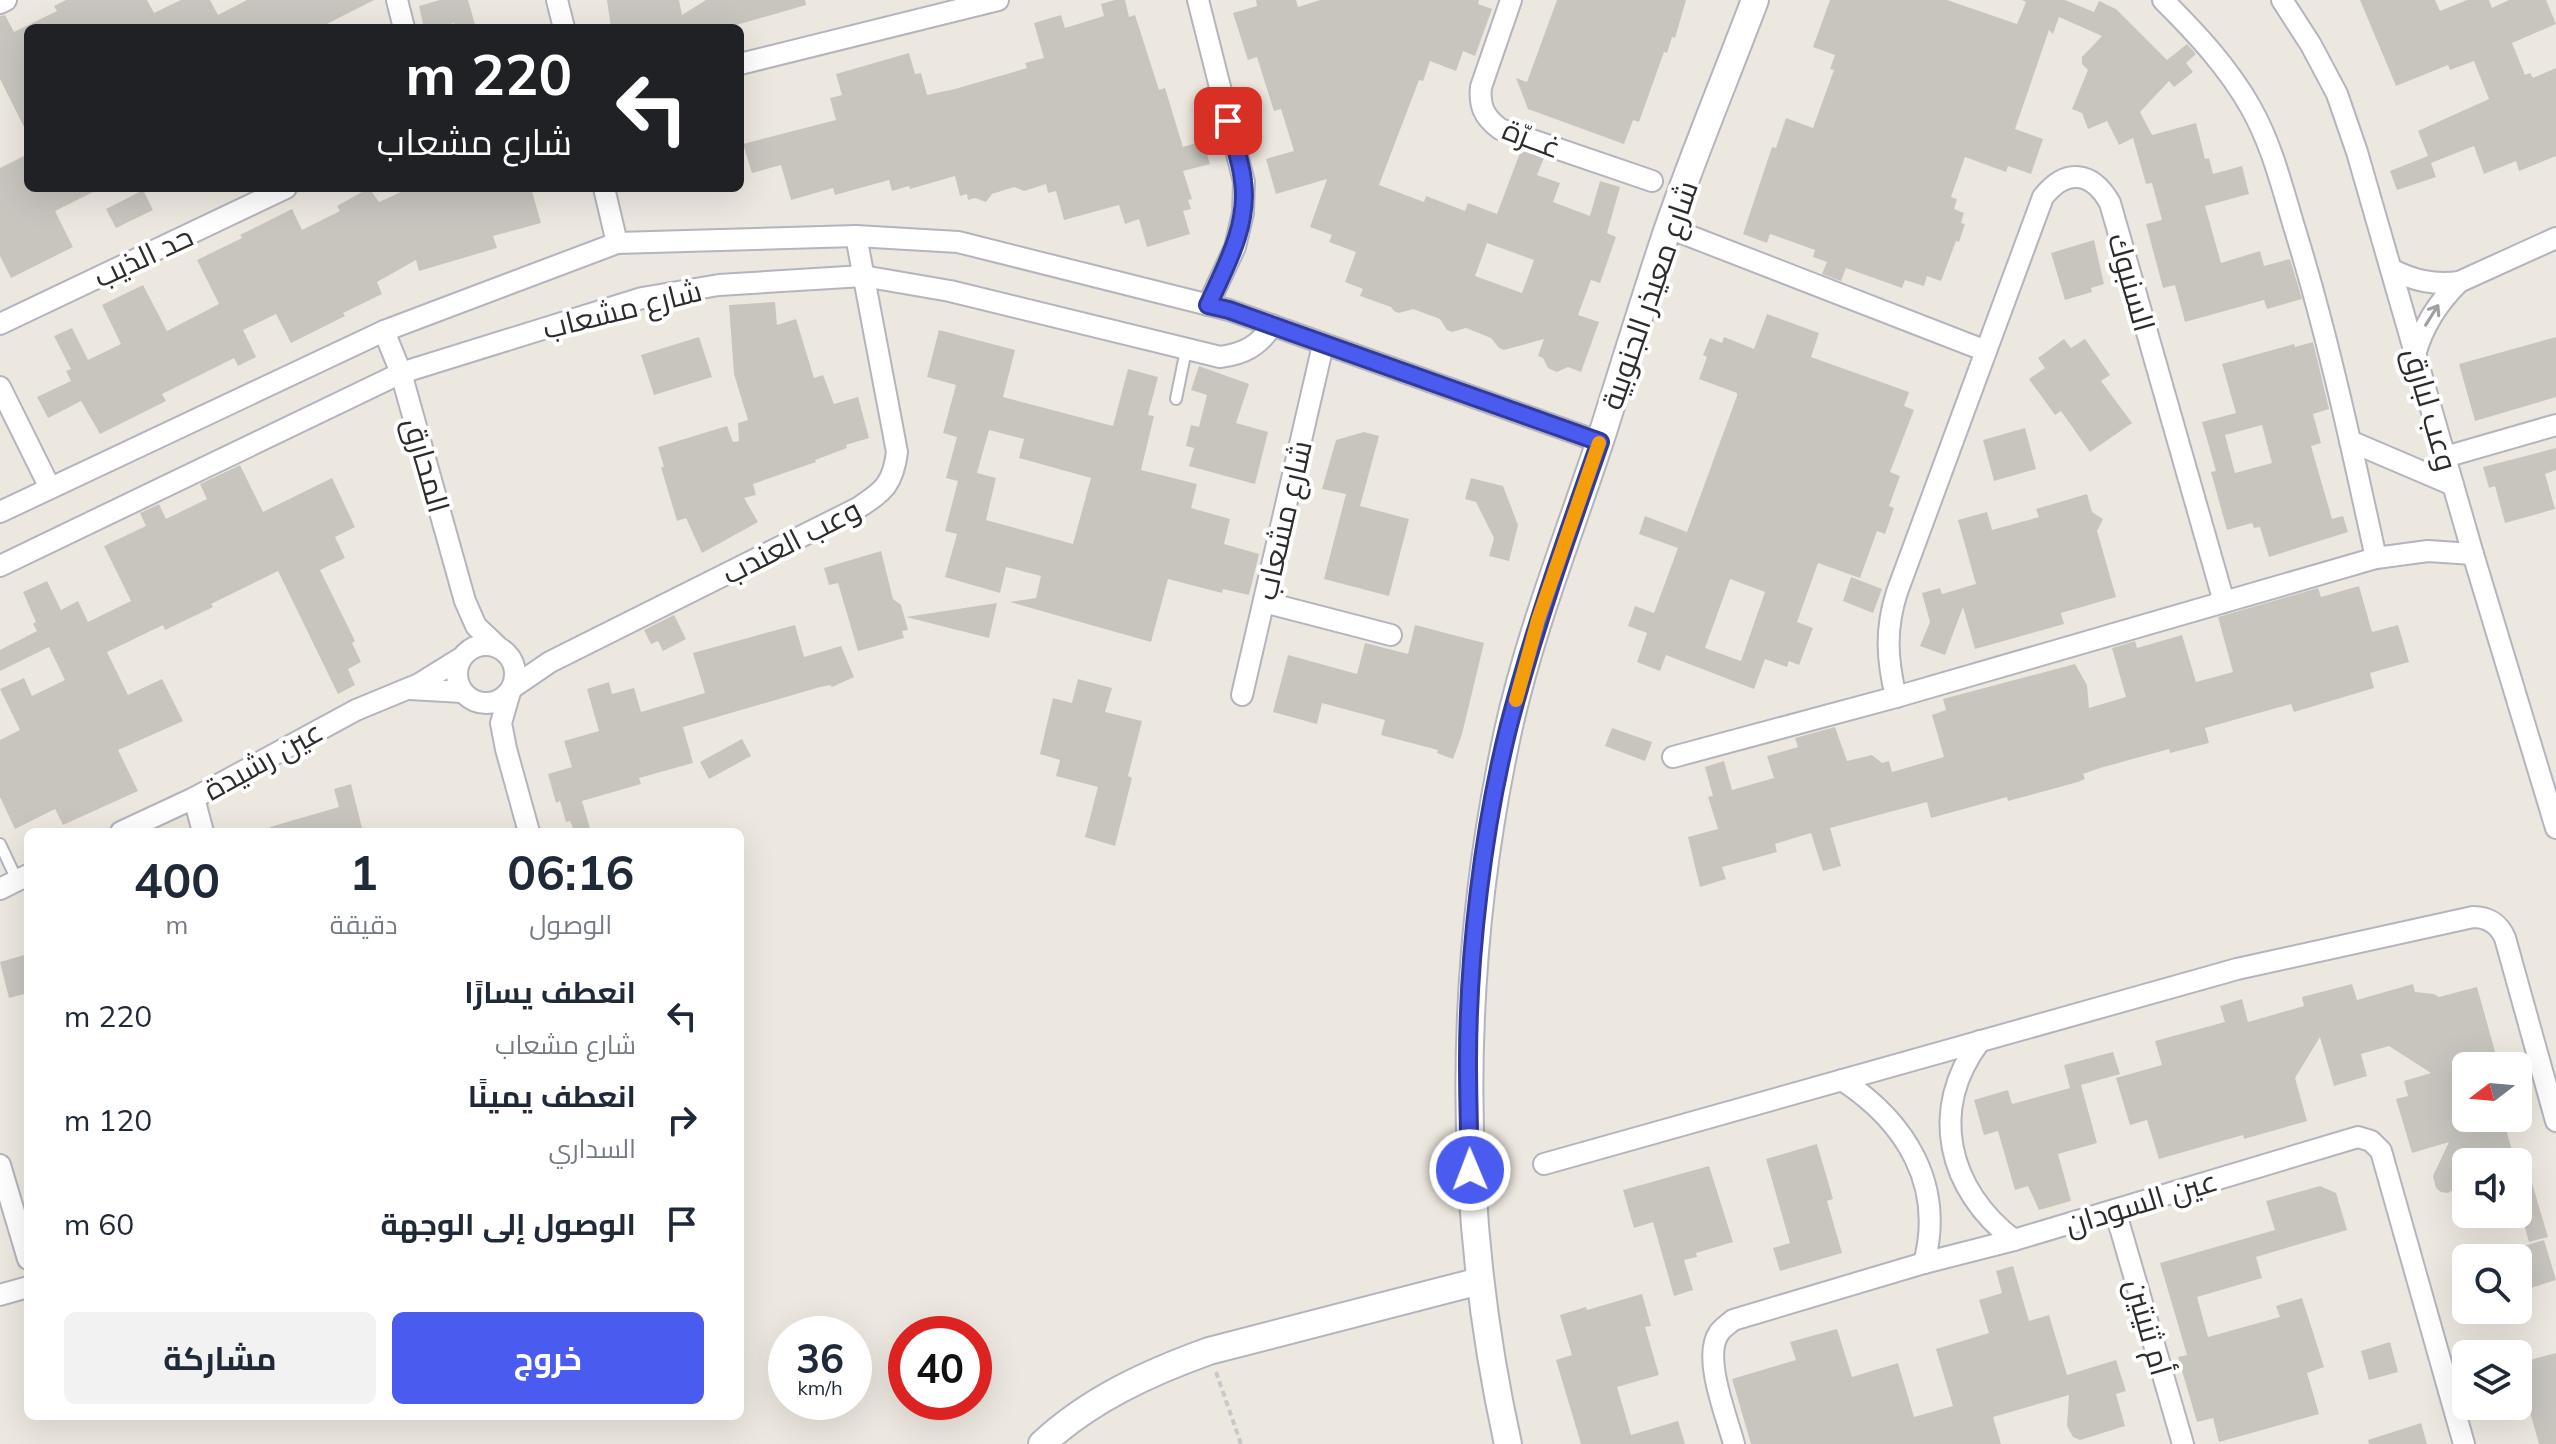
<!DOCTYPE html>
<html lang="ar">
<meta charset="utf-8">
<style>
body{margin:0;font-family:Mulish,Cairo,sans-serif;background:#f2f2f3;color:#1f2937;direction:rtl;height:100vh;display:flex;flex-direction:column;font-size:30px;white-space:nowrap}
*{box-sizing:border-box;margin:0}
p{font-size:26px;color:#747a83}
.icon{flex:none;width:44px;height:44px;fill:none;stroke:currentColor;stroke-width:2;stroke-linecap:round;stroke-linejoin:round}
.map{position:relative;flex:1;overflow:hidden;direction:ltr}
.sheet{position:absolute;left:24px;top:828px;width:720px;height:592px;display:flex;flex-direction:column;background:#fff;border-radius:12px;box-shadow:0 8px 32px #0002;direction:rtl}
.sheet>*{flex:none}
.banner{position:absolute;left:24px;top:24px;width:720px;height:168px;border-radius:12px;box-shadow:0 8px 32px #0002;direction:rtl;background:#202124;color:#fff;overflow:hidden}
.needle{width:52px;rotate:254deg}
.fabs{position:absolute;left:2452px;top:1052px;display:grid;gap:16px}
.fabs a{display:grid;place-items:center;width:80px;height:80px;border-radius:12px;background:#fff;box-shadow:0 8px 32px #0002;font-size:40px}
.speed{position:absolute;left:768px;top:1316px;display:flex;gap:16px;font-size:40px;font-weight:700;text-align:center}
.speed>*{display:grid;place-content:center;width:104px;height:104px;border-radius:50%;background:#fff;box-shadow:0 8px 32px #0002;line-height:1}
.speed small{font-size:20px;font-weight:400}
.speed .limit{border:12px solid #d22;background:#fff;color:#111}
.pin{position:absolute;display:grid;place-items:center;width:68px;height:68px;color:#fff;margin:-34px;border-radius:16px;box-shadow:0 4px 12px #0006}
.me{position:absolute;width:88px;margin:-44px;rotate:359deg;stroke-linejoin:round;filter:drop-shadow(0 0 6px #0008)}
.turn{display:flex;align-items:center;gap:28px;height:168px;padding:0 40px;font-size:36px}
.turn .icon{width:104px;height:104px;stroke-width:2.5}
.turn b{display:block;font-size:56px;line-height:68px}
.eta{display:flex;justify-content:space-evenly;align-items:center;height:136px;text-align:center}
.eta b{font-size:48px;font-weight:700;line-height:56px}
.primary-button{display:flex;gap:16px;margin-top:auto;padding:16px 40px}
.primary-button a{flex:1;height:92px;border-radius:12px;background:#4a5bef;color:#fff;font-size:32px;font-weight:700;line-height:92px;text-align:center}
.primary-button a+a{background:#f2f2f3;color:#1f2937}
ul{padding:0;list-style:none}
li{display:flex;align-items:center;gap:24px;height:104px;padding:0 40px}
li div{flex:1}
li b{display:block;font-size:30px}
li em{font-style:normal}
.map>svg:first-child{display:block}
.building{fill:#c8c5bf;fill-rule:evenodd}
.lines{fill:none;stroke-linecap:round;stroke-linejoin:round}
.service-casing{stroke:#b3b4be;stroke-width:14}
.minor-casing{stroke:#b3b4be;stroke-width:24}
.tertiary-casing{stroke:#b3b4be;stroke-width:30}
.path{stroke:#c8c8c8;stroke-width:4;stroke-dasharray:6 4;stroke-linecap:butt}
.service{stroke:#fff;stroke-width:10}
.minor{stroke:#fff;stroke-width:20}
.tertiary{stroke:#fff;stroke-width:26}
.oneway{stroke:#a0a0a0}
.route-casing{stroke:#303b9b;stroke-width:20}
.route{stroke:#4a5bef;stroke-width:14}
.slow{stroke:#f59e0b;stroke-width:14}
.labels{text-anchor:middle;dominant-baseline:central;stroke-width:8;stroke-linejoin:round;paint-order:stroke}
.street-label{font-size:30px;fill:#2c2c2c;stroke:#fff}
</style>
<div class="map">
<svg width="2556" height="1444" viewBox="0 0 2556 1444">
<rect width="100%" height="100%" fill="#ede8df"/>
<!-- building -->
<g class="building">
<path d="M66,0H147L154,13L181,0H210L218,15L247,0H374L319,28H28V135L0,79V16L5,15L14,32L57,11L54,6Z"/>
<path d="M440,0H468L476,28H455L454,23L437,28H424L419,6Z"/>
<path d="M607,0H679L682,15L706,0H805L806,5L726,28H611Z"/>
<path d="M1115,0H1125L1129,17L1135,15L1159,90L1165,88L1183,147L1203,141L1210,164L1183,171L1192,199L1188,200L1191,209L1183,211L1190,234L1147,247L1139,219L1125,224L1119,205L1064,220L1056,191L1048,193L1046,184L1024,191L1014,187L992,194L986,202L975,198L968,200L967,194L960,196L955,176L910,189L909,186L892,191L889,180L835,195L833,188L791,200L781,165L752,173L743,144L836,120L830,98L842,95L836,74L909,53L915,74L921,73L927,95L955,89L1027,68L1025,63L1044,58L1034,23L1061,15L1065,28L1104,16L1101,4Z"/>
<path d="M1256,0H1296L1298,7L1320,0H1479L1478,4L1492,9L1475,56L1463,51L1456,71L1430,61L1423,81L1419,80L1379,185L1424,202L1426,196L1465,211L1468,203L1497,214L1521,150L1544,158L1537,175L1560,183L1553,202L1590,216L1600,181L1620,187L1607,233L1616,237L1600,283L1591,280L1578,315L1599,322L1581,372L1568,367L1557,372L1548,368L1543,358L1538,356L1544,339L1504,350L1499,348L1491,338L1466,328L1452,332L1447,330L1440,319L1413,309L1399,313L1394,311L1391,307L1360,296L1363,289L1345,282L1356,252L1329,242L1332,235L1310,227L1327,179L1276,194L1266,159L1294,151L1281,109L1274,111L1257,57L1248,60L1233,13L1257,6ZM1487,243L1534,260L1522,293L1475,276Z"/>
<path d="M1557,0H1686L1675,38L1672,37L1667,53L1664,52L1639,122L1633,120L1624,144L1528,109L1516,78L1527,82Z"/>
<path d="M1830,0H1947L2017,24L2026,2L2022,0H2065L2094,12L2099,1L2116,9L2167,60L2187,44L2196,54L2186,63L2193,72L2174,87L2169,81L2140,112L2152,135L2196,123L2205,159L2209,158L2213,174L2242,166L2249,194L2205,206L2221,263L2260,251L2264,266L2290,259L2302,299L2267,309L2264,300L2185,322L2175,285L2163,288L2146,224L2162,220L2152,183L2146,184L2133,138L2119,145L2107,121L2088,129L2082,113L2072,109L2088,70L2082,64V57L2102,36L2059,17L2053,34L2049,30L2015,129L2043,139L2031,174L2008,166L2006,172L1965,157L1951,197L1957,199L1954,209L1964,213L1961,223L1965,224L1959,242L1956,241L1941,281L1927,276L1924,286L1905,280L1902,288L1846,268L1841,281L1822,274L1827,262L1813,257L1815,250L1770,234L1767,243L1743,234L1772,147L1776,148L1786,118L1813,128L1834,70L1830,69L1835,55L1813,47Z"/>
<path d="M2360,0H2435L2440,11L2467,0H2489L2492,8L2509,0H2546L2556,24L2512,43L2525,75L2530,73L2533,78L2556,68V156L2519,171L2516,161L2484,174L2474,146L2431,163L2436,177L2397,190L2390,171L2428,156L2418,131L2489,99L2474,61L2450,70L2448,65L2396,86Z"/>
<path d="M28,154V188H101L55,211L73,247L11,278L0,256V168Z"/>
<path d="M369,188L379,202L410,188H531L541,223L493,236L497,248L419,271L416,260L377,282L382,294L343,313L345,316L291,343L276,314L243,330L256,357L238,366L234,358L162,394L166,401L100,434L81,401L48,418L37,397L71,381L66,371L71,369L54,336L72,328L88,360L121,344L102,305L143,285L167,331L219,304L197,260L242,238L240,235L292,209L302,230L340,211L337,206Z"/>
<path d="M143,190L153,210L116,228L106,209Z"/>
<path d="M2094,240L2104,284L2091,288L2092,292L2065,300L2051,253Z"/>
<path d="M775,302L777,325L796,319L814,378L823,375L834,404L858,397L869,438L846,445L847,448L815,460L816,462L753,484L756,495L744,498L758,522L702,553L686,518L677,521L661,467H664L658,447L727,426L733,442L739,441L738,423L748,420L734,374L729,305Z"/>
<path d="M1767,314L1819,333L1811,357L1909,392L1904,406L1914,410L1890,472L1900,476L1889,506L1894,508L1885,534L1877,531L1860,578L1818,563L1797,622L1813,628L1799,665L1789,661L1787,667L1765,659L1754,689L1666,655L1660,671L1637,662L1647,633L1628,626L1635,606L1654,613L1678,548L1639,534L1645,516L1687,532L1737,396V393L1699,379L1707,357L1703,355L1710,338L1722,343L1724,337L1754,349ZM1730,579L1765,592L1741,661L1705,648Z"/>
<path d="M939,330L1015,350L1003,397L1113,426L1128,369L1158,377L1148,415L1154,416L1141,470L1197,484L1191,508L1230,519L1224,544L1259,554L1249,595L1223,589L1222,593L1168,579L1151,642L1010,602L1036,598L1041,576L1006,567L1000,593L945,577L957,534L945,531L958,481L946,478L957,437L943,433L956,385L927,377ZM989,430L1024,439L1019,458L1091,478L1073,544L986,520L996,478L977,473Z"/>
<path d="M699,337L712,377L654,395L641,355Z"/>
<path d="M2556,337V397L2475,421L2459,364Z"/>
<path d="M2064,339L2071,348L2085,339L2110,375L2101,381L2132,423L2090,452L2061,411L2055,415L2029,379L2045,368L2038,358Z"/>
<path d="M2313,342L2329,409L2313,414L2321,443L2311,446L2332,519L2343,516L2348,532L2269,557L2260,527L2254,528L2252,523L2227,530L2211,472L2216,471L2202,422L2236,413L2222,364L2294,344L2295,347ZM2262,425L2272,463L2235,473L2225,435Z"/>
<path d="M1199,366L1249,384L1236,423L1268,432L1255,484L1189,466L1194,448L1186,446L1191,425L1199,427L1207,395L1191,390Z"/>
<path d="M2025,428L2036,469L1994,481L1983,440Z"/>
<path d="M1364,432L1379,436L1360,506L1409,519L1389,596L1324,579L1346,494L1322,489L1336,440Z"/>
<path d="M2556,448V470L2545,474L2555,509L2505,523L2495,486L2489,488L2483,467Z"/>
<path d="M240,465L263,512L332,478L355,527L335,537L345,558L320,570L355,641L352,643L361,662L348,669L355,685L338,694L278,571L211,604L213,607L165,630L163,625L107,652L128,695L162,679L183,721L118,750L138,791L63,825L55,809L15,829L0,797V740L20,730L0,689L24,678L32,696L65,680L49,647L0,671V650L37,631L33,624L36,622L23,592L47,581L61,610L78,601L88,622L131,601L104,546L146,526L140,513L159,504L166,519L207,499L200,484Z"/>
<path d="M1471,478L1503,486L1518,525L1509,561L1489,556L1494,538L1476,502L1465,499Z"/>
<path d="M2087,494L2092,512L2103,519L2097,531L2116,597L2061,613L2064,624L1975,649L1963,607L1945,655L1920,646L1930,622L1922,593L1940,588L1942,594L1976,584L1958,520L1987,512L1992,530L2039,517L2036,509Z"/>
<path d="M881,551L893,599L901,605L908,630L902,631L904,638L858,651L838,583L829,585L824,568Z"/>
<path d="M1851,577L1882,589L1873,613L1843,601Z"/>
<path d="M2359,586L2372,632L2398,625L2409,662L2370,673L2374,688L2294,712L2291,704L2205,728L2209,743L2170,753L2169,749L2100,768L2083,774L2085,779L2078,782L2008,801L2007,797L1931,818L1927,802L1830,828L1841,866L1823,871L1811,833L1775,844L1777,852L1722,867L1726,879L1700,887L1688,837L1718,829L1708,797L1713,796L1705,767L1724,761L1732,790L1774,778L1767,756L1798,747L1795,738L1835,727L1847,761L1872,755L1882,763L1889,761L1892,772L1944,757L1932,715L1946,710L1943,699L2075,664L2087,685L2089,708L2126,697L2112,648L2135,641L2137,648L2182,635L2196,682L2233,672L2218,617L2318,588L2321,597Z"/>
<path d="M997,603L989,638L906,617Z"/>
<path d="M674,615L686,639L663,651L658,641L651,644L644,630Z"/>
<path d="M795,625L804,657L841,646L854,677L832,687L830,685L820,687L683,727L693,763L639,778L641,784L582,801L591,832H575L570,821L566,822L560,801L556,803L548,774L572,767L564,741L599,731L587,689L609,682L612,694L634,688L641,712L705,693L693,653Z"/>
<path d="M1415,625L1484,643L1462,734L1453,759L1437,753L1438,750L1381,735L1385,720L1322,703L1317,724L1273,712L1288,655L1357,674L1365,643L1408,654Z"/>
<path d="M1078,679L1112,688L1105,712L1142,721L1128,776L1132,778L1115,846L1085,837L1098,787L1056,776L1060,760L1040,754L1053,698L1072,703Z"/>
<path d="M1612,728L1652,742L1645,761L1605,746Z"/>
<path d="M742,739L751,756L709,779L700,762Z"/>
<path d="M351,784L363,832H271L270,827L339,807L334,789Z"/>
<path d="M28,954V993L9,998L0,962Z"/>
<path d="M2352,984L2357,1000L2413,984L2415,992L2434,994L2439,997L2477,987L2499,1066H2466V1118H2503L2515,1162H2460L2461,1181L2458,1187L2448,1193L2441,1192L2436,1188L2433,1176L2449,1142L2412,1153L2396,1099L2408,1096L2404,1081L2431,1073L2389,1046L2361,1054L2367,1076L2334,1086L2320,1037L2295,1078L2307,1121L2244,1139L2243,1135L2159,1159L2147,1120L2130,1125L2116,1078L2162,1065L2155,1041L2225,1022L2220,1006L2242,999L2248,1022L2304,1006L2302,997Z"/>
<path d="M2113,1052L2120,1074L2081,1085L2097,1143L2058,1154L2071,1201L2039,1210L2028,1186L2015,1190L1998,1131L1984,1135L1974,1100L2008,1090L2012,1104L2070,1088L2064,1065Z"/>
<path d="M1817,1144L1833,1199L1827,1201L1842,1253L1780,1271L1773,1248L1790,1243L1766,1159Z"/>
<path d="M1709,1166L1733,1242L1696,1253L1697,1257L1684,1260L1693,1290L1674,1296L1653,1222L1634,1228L1623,1190Z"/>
<path d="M2532,1183L2548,1237L2529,1242L2518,1203V1187Z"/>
<path d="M2320,1186L2336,1193L2347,1230L2256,1257L2262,1278L2197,1297L2208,1337L2280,1317L2276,1306L2302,1298L2324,1367L2307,1373L2319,1414L2219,1442L2213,1418L2197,1422L2178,1357L2187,1355L2160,1263L2275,1230L2266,1201Z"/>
<path d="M2544,1240L2556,1280L2518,1292V1248Z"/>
<path d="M2013,1266L2029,1321L2049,1315L2067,1375L2116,1360L2126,1391L2116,1394L2125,1426L2080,1440L2073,1437L2067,1426L2069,1395L1993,1417L2001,1444H1751L1732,1379L1796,1360L1790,1342L1837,1329L1852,1377L1898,1363L1914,1417L1953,1406L1936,1349L1989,1333L1979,1300L2002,1293L1996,1271Z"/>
<path d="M1642,1294L1651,1326L1645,1327L1659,1375L1617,1387L1631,1435L1678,1421L1685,1444H1581L1556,1360L1572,1355L1560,1315L1586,1307L1587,1310Z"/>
<path d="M2390,1342L2398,1372L2369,1380L2361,1351Z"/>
<path d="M2556,1353V1444H2539L2529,1408L2521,1410L2518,1398V1363Z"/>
<path d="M2421,1423L2427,1444H2369L2368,1440Z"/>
</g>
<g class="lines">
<!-- service casing -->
<g class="service-casing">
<g id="service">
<path d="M1176,399L1186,350"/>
<path d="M0,844L17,880"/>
</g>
</g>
<!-- minor casing -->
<g class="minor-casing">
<g id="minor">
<path d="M397,0L404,28"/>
<path d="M557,0L564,28"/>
<path d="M1198,0L1244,182L1243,213L1235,247L1208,305"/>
<path d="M1511,0L1481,87C1479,106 1484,117 1500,129L1652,181"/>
<path d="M2163,0C2196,33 2228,67 2251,108C2273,147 2283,191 2296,233C2329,340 2352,449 2376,558"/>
<path d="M2282,0L2311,45L2337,94L2357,152L2473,554L2556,828"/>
<path d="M0,3L6,0"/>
<path d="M740,64L998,0"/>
<path d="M604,188L617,243"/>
<path d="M1669,228L1986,351"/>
<path d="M2391,269C2414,281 2434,285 2459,282L2556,238"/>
<path d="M0,324L286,188"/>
<path d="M384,331L401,373L465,601L476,626L497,646"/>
<path d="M2415,354C2424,325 2437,304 2459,282"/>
<path d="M0,387L50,488"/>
<path d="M2350,441L2453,485"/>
<path d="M2445,457L2556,425"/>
<path d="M0,512L384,331L617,243L856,236L958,242L1229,310L1600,442"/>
<path d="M0,566L401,373L642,298L719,285L863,276L950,291L1220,357C1243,354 1260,346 1272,325"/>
<path d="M1264,602L1391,635"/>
<circle cx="486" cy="674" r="29"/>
<path d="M512,688L550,662L858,508C884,491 893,484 897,452L856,236"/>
<path d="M410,689L462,692"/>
<path d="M510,692L501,723L506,749L529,832"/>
<path d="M1242,695L1323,345"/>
<path d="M1896,697C1887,660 1885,629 1897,592L2043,197C2066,168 2092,171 2110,203L2224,602"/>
<path d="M1673,757L1896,697L2376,558L2428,551L2473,554"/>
<path d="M194,798L203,832"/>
<path d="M121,832L194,798L356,710L419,684L461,658"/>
<path d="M0,889L28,875"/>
<path d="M1980,1041C1928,1110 1948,1190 2014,1240"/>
<path d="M1842,1080C1906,1122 1945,1185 1924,1263"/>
<path d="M1544,1164L2237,969L2473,917C2488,917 2499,924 2505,938L2556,1121"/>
<path d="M0,1165L28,1259"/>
<path d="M2115,1210L2183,1444"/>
<path d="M0,1295L28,1287"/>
<path d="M1734,1444C1727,1417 1702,1357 1719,1333C1722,1328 1729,1324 1733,1320L1924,1263L2014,1240L2358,1137L2371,1141L2381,1151L2464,1444"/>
</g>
</g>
<!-- tertiary casing -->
<g class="tertiary-casing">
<g id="tertiary">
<path d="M1042,1444C1089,1400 1148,1373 1209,1351L1480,1281"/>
<path d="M1508,1444C1456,1209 1457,966 1508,731C1530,631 1569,535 1601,438C1623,369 1644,300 1667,231C1694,153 1726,77 1755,0"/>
</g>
</g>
<!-- path -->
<path class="path" d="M1216,1372L1241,1444"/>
<!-- service -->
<use href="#service" class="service"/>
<!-- minor -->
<use href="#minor" class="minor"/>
<!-- tertiary -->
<use href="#tertiary" class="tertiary"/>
</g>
<!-- one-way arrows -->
<defs><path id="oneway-shaft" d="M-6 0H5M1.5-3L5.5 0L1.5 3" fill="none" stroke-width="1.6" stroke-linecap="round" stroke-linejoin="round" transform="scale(2)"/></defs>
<use class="oneway" href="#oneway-shaft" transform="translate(2432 315) rotate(-58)"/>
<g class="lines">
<!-- route casing -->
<g class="route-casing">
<path id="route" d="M1228,121C1233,141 1241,161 1243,181C1249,225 1226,266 1208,305L1229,310L1600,442C1567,536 1534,629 1509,725C1483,828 1468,955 1468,1061C1468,1098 1469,1134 1470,1170"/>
</g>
<!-- route -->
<use href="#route" class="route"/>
<!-- slow -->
<path class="slow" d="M1516,700L1538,620L1599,443"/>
</g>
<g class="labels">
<!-- street labels -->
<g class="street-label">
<text transform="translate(1532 138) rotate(21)">غــرّة</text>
<text transform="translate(143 256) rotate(-25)">حد الذيب</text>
<text transform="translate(2132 282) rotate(74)">السنبوك</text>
<text transform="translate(1649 295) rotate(-71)">شارع معيذر الجنوبية</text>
<text transform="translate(622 309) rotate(-14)">شارع مشعاب</text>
<text transform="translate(2431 409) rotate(74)">وعب لبارق</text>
<text transform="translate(427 465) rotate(74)">المحارق</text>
<text transform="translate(1283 520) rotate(-77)">شارع مشعاب</text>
<text transform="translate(791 541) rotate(-27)">وعب العندب</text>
<text transform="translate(263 760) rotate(-29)">عين رشيدة</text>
<text transform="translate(2141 1202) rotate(-17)">عين السودان</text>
<text transform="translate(2149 1327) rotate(74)">أم ثنيتين</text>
</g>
</g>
</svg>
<div class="fabs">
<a><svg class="needle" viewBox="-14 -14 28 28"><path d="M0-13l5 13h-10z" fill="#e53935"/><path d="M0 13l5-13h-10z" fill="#747a83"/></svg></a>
<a><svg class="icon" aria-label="sound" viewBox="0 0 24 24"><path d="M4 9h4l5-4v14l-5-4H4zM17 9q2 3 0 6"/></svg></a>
<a><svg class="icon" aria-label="search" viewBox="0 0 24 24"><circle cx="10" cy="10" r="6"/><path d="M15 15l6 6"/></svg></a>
<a><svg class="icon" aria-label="layers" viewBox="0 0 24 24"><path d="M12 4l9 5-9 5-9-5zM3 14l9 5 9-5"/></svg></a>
</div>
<div class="speed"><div>36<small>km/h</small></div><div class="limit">40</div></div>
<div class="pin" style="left:1228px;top:121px;background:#d93025"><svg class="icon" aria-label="arrive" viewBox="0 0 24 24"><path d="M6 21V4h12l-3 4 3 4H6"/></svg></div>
<svg class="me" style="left:1470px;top:1170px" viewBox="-20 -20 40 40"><circle r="17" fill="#4a5bef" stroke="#fff" stroke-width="3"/><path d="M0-11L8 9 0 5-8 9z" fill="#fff"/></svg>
<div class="banner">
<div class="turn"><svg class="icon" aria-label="left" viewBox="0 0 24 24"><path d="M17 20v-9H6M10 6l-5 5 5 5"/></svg><div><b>220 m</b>شارع مشعاب</div></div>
</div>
<section class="sheet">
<div class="eta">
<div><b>06:16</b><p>الوصول</p></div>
<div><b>1</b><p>دقيقة</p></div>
<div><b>400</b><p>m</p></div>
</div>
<ul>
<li><svg class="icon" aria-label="left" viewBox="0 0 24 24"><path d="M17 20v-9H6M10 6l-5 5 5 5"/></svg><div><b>انعطف يسارًا</b><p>شارع مشعاب</p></div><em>220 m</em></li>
<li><svg class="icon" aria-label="right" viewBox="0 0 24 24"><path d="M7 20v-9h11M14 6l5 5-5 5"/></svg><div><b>انعطف يمينًا</b><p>السداري</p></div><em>120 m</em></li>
<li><svg class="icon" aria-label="arrive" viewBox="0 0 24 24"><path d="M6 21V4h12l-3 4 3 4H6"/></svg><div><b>الوصول إلى الوجهة</b></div><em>60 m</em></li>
</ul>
<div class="primary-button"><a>خروج</a><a>مشاركة</a></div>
</section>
</div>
